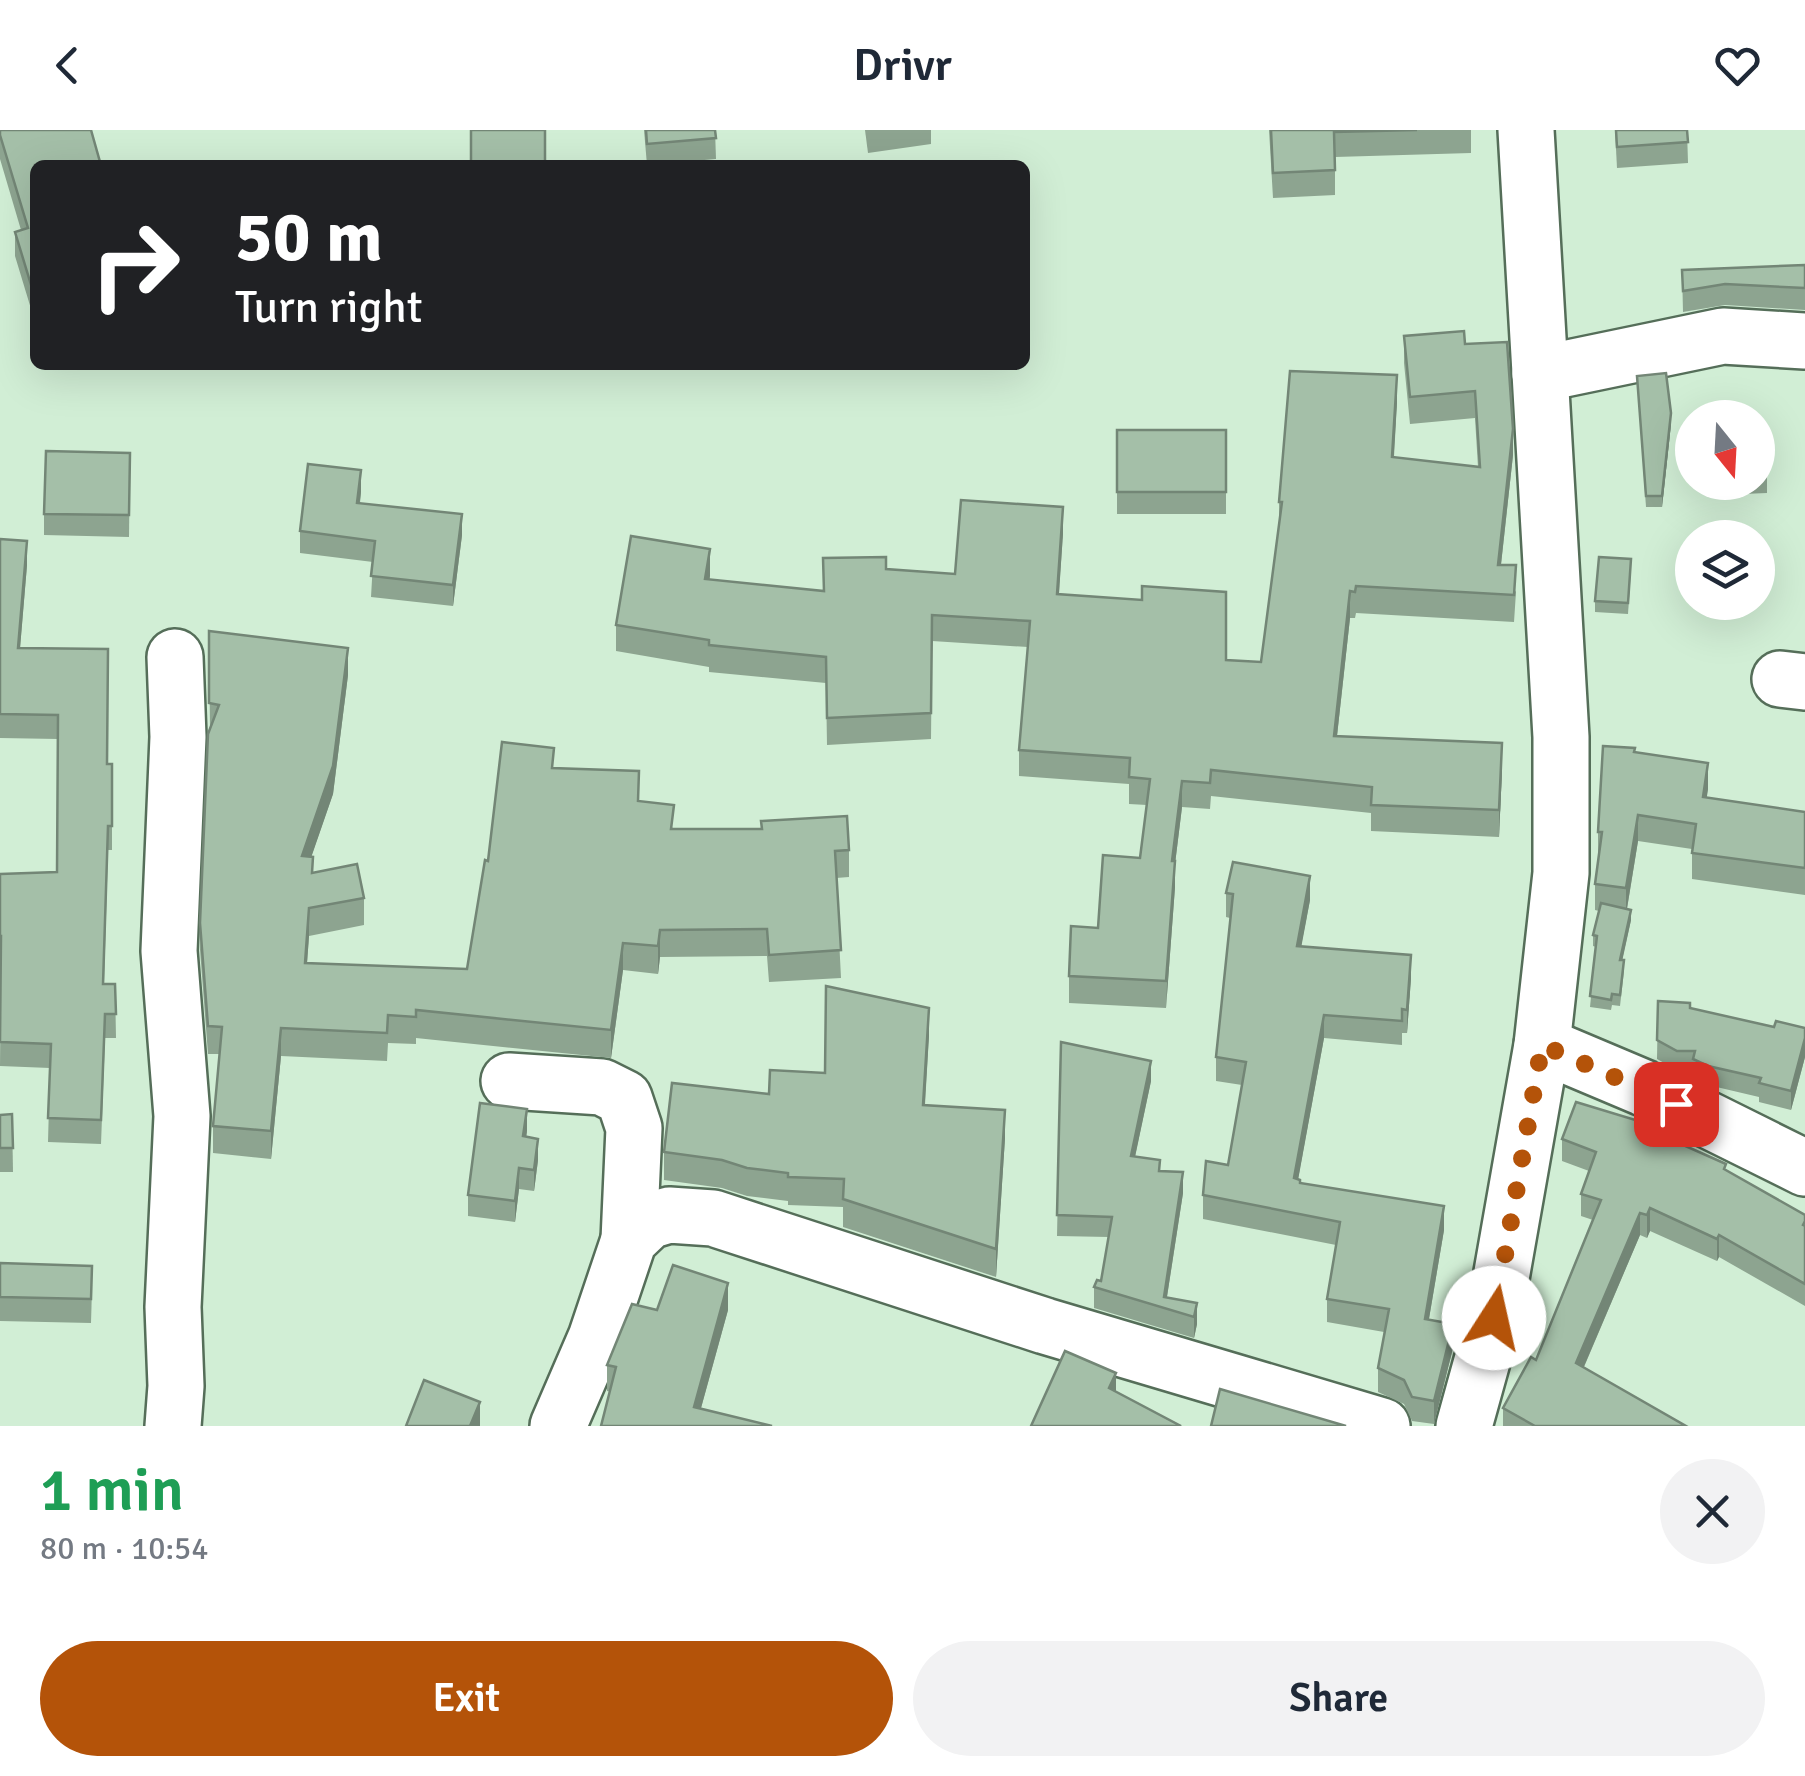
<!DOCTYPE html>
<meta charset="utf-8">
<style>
body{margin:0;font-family:Signika,sans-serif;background:#f2f2f3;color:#1f2937;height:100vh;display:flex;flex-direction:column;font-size:38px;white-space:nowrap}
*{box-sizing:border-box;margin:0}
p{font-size:32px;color:#747a83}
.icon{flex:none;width:55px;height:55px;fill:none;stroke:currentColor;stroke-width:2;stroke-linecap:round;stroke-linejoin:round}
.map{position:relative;height:1296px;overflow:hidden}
.panel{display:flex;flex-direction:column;background:#fff;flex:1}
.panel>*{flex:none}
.banner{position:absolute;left:30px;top:30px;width:1000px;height:210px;border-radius:15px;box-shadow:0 10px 40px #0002;background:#202124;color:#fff;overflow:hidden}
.needle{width:65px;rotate:162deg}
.controls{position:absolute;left:1675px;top:270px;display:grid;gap:20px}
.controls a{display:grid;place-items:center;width:100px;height:100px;border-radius:50%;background:#fff;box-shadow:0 10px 40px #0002;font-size:50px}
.pin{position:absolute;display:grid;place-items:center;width:85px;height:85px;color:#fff;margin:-42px;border-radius:20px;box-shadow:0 5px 15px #0006}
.me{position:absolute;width:110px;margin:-55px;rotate:10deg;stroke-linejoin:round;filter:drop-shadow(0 0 8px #0008)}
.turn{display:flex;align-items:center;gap:35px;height:210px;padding:0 40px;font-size:45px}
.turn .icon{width:130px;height:130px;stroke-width:2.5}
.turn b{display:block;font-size:70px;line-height:85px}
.round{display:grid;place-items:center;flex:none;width:105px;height:105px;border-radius:52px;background:#f2f2f3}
.overview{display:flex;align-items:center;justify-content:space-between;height:170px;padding:0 40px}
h1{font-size:60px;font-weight:600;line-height:75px;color:#1e9e55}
.action{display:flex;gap:20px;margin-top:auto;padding:20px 40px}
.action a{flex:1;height:115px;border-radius:60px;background:#b45309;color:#fff;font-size:40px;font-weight:600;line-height:115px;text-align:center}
.action a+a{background:#f2f2f3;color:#1f2937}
header{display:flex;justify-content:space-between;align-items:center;height:130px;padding:0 40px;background:#fff;font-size:45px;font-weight:600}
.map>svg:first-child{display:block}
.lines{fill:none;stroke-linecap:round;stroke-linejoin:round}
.minor-casing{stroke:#556e59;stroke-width:60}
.minor{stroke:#fff;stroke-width:55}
.wall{fill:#8da490}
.shaded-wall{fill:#738676}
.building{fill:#a4bfa8;stroke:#738676;stroke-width:2.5}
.route{stroke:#b45309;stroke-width:18;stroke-dasharray:0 32.4}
</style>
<header><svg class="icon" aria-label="back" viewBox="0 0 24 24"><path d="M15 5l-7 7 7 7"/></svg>Drivr<svg class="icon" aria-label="heart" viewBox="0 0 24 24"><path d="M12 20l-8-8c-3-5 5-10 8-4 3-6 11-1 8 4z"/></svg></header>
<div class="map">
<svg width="1805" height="1296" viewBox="0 0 1805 1296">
<rect width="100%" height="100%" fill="#d1eed5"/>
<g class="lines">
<!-- minor casing -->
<g class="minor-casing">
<g id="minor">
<path d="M1540,244L1723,206L1805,211"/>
<path d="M1780,549L1805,552"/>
<path d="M1542,915L1644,958L1805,1038"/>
<path d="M509,951L602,957L624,968L634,998L629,1110"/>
<path d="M173,1296L176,1256L173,1177L182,986L169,821L178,607L175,527"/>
<path d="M558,1296L596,1208L629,1110L649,1091L669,1085L713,1088L1045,1196L1382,1296"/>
<path d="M1464,1296L1494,1188L1542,915L1561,743V607L1526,0"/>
</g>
</g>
<!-- minor -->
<use href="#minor" class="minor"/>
</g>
<!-- wall -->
<g class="wall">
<path d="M0,0L100,35H35V192L15,126V102L21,100L0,29Z"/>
<path d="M644,0H715L716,29L647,35Z"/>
<path d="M865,0H931V14L868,23Z"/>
<path d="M1269,0H1471V23L1335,27V65L1273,68Z"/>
<path d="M1615,0H1687L1688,33L1617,38Z"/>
<path d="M1805,135V180L1725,175L1683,182L1682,140Z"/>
<path d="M1404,206L1465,214L1513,325L1501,435L1516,462L1514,492L1356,483L1355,488H1350L1337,606L1502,640L1499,707L1371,701V683L1211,666L1210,679L1182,677L1175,734V757L1166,878L1069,873V846L1140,728L1147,675L1129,674V654L1019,646V620L1028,517L932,511L931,609L827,615L826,553L709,542V537L616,521V495L710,446L709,450L823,461L886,439L955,444L1063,403L1059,464L1226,530L1261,532L1279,397V372L1397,272L1394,327L1478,337L1475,288L1410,294L1404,233Z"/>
<path d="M1637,246L1671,294L1662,377H1646Z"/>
<path d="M1758,294L1767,341V363L1718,365L1717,352H1758Z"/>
<rect x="1117" y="300" width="109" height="84"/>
<path d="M130,323L129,407L44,405V384Z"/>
<path d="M361,362L360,373L462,405L453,476L371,467L373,432L300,423V401Z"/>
<path d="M0,409L27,435L20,518L107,634H112V720H108L104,854H115L116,908H105L101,1014L48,1012L50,938L0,936L1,829L0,830V744L57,742L58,609L0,608Z"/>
<path d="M1631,440L1628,484L1595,482V471Z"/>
<path d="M209,501L348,545L333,664L311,727L313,742L364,768V795L309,806L307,833L467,839L488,731L554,638L639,671L674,699L849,720V747L836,748L841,848L769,852L767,826L660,827L658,844L623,840L611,928L416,908V914L388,913L387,931L281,926L271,1029L213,1023V996L220,924H208L200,820L210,601Z"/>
<path d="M1635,622L1708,659L1706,668L1805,682V792V765L1692,749V719L1638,711L1627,779L1631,790L1622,830L1624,841L1620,876L1612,875L1611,880L1590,877L1596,817L1593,816V805L1599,781L1595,780V754L1598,729V702Z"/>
<path d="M1226,763L1310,770L1301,816L1411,848L1407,903H1402V915L1324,908L1298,1049L1300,1053L1444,1100L1429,1189L1453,1218L1434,1294L1412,1291L1404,1274L1378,1262V1238L1384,1202L1327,1192V1169L1336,1115L1203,1089V1065L1228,1035L1242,955L1216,951V927L1230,788L1226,787Z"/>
<path d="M1658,871L1774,897L1805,898V927L1791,980L1759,972V967L1708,955L1693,947V940H1677L1657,929Z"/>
<path d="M929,905L925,975L1005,1008L996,1147L843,1097V1077L788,1075V1071L747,1066L722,1058L664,1050V1022L825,943Z"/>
<path d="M1061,912L1151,951L1135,1026L1160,1041L1183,1063L1167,1167L1197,1173V1194L1194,1208L1094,1178V1157L1101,1151L1109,1107L1057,1106Z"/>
<path d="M12,984L13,1042H0V985Z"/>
<path d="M527,1001L526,1007L538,1030L534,1061L519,1059L515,1092L468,1086V1065Z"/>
<path d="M1562,1009L1675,1011L1805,1085V1176L1719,1127L1717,1131L1650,1101L1647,1108L1640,1105L1584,1237L1686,1296H1503V1278L1536,1230L1593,1090L1581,1086V1064L1589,1041L1562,1031Z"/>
<path d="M0,1133L92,1159L91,1193L0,1191Z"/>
<path d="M657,1180H728L701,1278L607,1261V1235Z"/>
</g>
<!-- shaded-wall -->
<g class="shaded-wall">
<path d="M1397,245V272L1392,354V327Z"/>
<path d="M1671,283V294L1662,377V366Z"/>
<path d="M1513,299V325L1498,461V435Z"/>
<path d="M361,340V362L357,394V373Z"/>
<path d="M1063,377V403L1057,491V464Z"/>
<path d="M462,384V405L453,476V455Z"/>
<path d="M27,411V435L18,542V518Z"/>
<path d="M710,419V446L705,476V449Z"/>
<path d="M1350,461V488L1334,633V606Z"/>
<path d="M348,518V545L333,664L302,754V726Z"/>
<path d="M1502,613V640L1499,707V680Z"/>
<path d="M1708,633V659L1703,694V667Z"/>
<path d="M1182,651V677L1175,734V757L1166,878L1172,731Z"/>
<path d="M1638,685V711L1626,784V758Z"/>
<path d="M1310,746V770L1297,840V816Z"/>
<path d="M309,778V806L305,860V833Z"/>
<path d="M1631,780V790L1620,841V830Z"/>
<path d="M660,800V827L658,844V816Z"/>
<path d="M623,813V840L611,928V900Z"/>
<path d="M1411,825V848L1407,903V880Z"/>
<path d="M929,878V905L923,1003V975Z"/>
<path d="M1324,885V908L1294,1072V1048Z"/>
<path d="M281,898V926L271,1029V1001Z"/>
<path d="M1805,908V927L1791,980V961Z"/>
<path d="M1151,931V951L1131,1046V1026Z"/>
<path d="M527,979V1001L523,1028V1006Z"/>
<path d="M1005,980V1008L996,1147V1119Z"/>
<path d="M538,1009V1030L534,1061V1040Z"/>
<path d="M519,1038V1059L515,1092V1071Z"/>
<path d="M1183,1042V1063L1165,1179L1164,1167Z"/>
<path d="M1444,1076V1100L1425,1212V1189Z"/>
<path d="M1650,1078V1101L1647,1108V1085Z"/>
<path d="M1640,1083V1105L1576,1255V1233Z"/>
<path d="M1719,1105V1127L1717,1131V1109Z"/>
<path d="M728,1153V1180L696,1296L694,1277Z"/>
<path d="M1197,1173V1194L1194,1208V1187Z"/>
<path d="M1453,1194V1218L1434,1294V1271Z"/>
<path d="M1116,1243V1264L1109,1258Z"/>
<path d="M480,1272V1296H470Z"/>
</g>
<!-- building -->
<g class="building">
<path d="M0,0H91L100,32L90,35H35V168L15,102L28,98L0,5Z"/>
<rect x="471" y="0" width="74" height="35"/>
<path d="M646,0H715L716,8L647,14Z"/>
<path d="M1271,0H1417L1334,2L1335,40L1273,43Z"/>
<path d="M1616,0H1687L1688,12L1617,17Z"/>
<path d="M1805,135V158L1725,154L1683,161L1682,140Z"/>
<path d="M1464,201L1465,214L1507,212L1513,299L1498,435H1516L1514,465L1356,456L1355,462L1350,461L1334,606L1502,613L1499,680L1371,675L1372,657L1211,640L1210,653L1182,651L1172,731H1175L1166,851L1069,846L1071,796L1098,798L1103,725L1140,728L1150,649L1129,647L1130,628L1019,620L1030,491L932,485L931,583L827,588L826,527L709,515V510L616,495L631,406L710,419L705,449L824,461L823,428L886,427V439L955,444L961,370L1063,377L1057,464L1142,470V456L1226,462V530L1261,532L1282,372H1279L1290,241L1397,245L1392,327L1480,337L1475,261L1410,267L1404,206Z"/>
<path d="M1666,243L1671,283L1662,366H1646L1637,246Z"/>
<path d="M1758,294H1765L1767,341L1758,342Z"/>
<rect x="1117" y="300" width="109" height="62"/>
<path d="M46,321L130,323L129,385L44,384Z"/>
<path d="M308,334L361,340L357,373L462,384L453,455L371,446L375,411L300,401Z"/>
<path d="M0,409L27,411L18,518L108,519L107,634H112V696H108L103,854H115L116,884H105L101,990L48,988L51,914L0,912L1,806H0V744L57,742L58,585L0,584Z"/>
<path d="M1599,427L1631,429L1628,473L1595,471Z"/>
<path d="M209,501L348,518L333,636L302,726L313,727L312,743L357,734L364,768L309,778L305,833L467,839L485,730L488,731L502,612L554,618L552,638L639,641L638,671L674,675L671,699H762L761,691L847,686L849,720L835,721L841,820L769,825L767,799L660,800L658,816L623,813L611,900L416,880V887L388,885L387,903L281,898L271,1001L213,996L222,897L208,896L200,793L208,604L219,575L209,573Z"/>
<path d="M1603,616L1635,618L1634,622L1708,633L1703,667L1805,682V738L1692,723L1696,694L1638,685L1626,758L1595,754L1602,702H1598Z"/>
<path d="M1233,732L1310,746L1297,816L1411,825L1407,880L1402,879V891L1324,885L1294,1048L1300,1050V1053L1444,1076L1425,1189L1453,1194L1434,1271L1412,1267L1404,1250L1378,1238L1389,1179L1327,1169L1340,1092L1203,1065L1206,1031L1228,1035L1246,932L1216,927L1233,764L1226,763Z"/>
<path d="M1601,773L1631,780L1620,830H1624L1620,865L1612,864L1611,870L1590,866L1597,806L1593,805Z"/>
<path d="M826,856L929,878L923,975L1005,980L996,1119L843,1069L844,1049L788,1047V1043L747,1038L722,1030L664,1022L672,953L769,964L770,940L825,943Z"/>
<path d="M1658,871L1690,873V878L1774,897L1776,891L1805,898V908L1791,961L1759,953L1761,948L1708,936L1693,929L1695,921H1677L1657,910Z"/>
<path d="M1061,912L1151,931L1131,1026L1160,1030L1159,1041L1183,1042L1164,1167L1197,1173L1194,1187L1094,1157L1097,1150L1101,1151L1112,1087L1057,1085Z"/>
<path d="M1576,972L1675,1002L1672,1010L1726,1034L1724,1039L1805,1085V1091L1803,1095L1805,1096V1154L1719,1105L1717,1109L1650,1078L1647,1085L1640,1083L1576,1233L1686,1296H1535L1503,1278L1531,1227L1536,1230L1601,1070L1581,1064L1596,1022L1562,1009Z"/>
<path d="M480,973L527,979L523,1006L538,1009L534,1040L519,1038L515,1071L468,1065Z"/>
<path d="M12,984L13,1018H0V985Z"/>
<path d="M0,1133L92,1136L91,1169L0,1167Z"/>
<path d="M673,1135L728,1153L694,1277L772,1296H601L616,1237L607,1235L632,1174L657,1180Z"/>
<path d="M1065,1221L1116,1243L1109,1258L1181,1296H1031Z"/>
<path d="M424,1250L480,1272L470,1296H406Z"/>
<path d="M1220,1259L1346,1296H1211Z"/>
</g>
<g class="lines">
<!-- route -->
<path class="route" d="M1494,1188L1542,915L1676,974"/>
</g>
</svg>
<div class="controls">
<a><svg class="needle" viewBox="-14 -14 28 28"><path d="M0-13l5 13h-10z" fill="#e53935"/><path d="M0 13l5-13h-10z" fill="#747a83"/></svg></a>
<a><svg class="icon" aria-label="layers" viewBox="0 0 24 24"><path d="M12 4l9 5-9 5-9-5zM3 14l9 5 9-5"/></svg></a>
</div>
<div class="pin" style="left:1676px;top:974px;background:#d93025"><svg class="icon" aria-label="arrive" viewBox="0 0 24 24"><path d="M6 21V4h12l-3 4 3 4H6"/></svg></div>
<svg class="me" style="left:1494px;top:1188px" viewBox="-20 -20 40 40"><circle r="19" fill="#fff"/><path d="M0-13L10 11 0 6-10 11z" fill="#b45309"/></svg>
<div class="banner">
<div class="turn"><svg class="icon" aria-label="right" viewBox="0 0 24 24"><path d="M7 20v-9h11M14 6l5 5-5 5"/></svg><div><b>50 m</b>Turn right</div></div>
</div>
</div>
<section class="panel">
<div class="overview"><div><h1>1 min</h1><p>80 m · 10:54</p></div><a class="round"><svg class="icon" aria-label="close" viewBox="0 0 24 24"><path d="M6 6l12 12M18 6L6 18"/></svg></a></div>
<div class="action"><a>Exit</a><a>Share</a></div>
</section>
